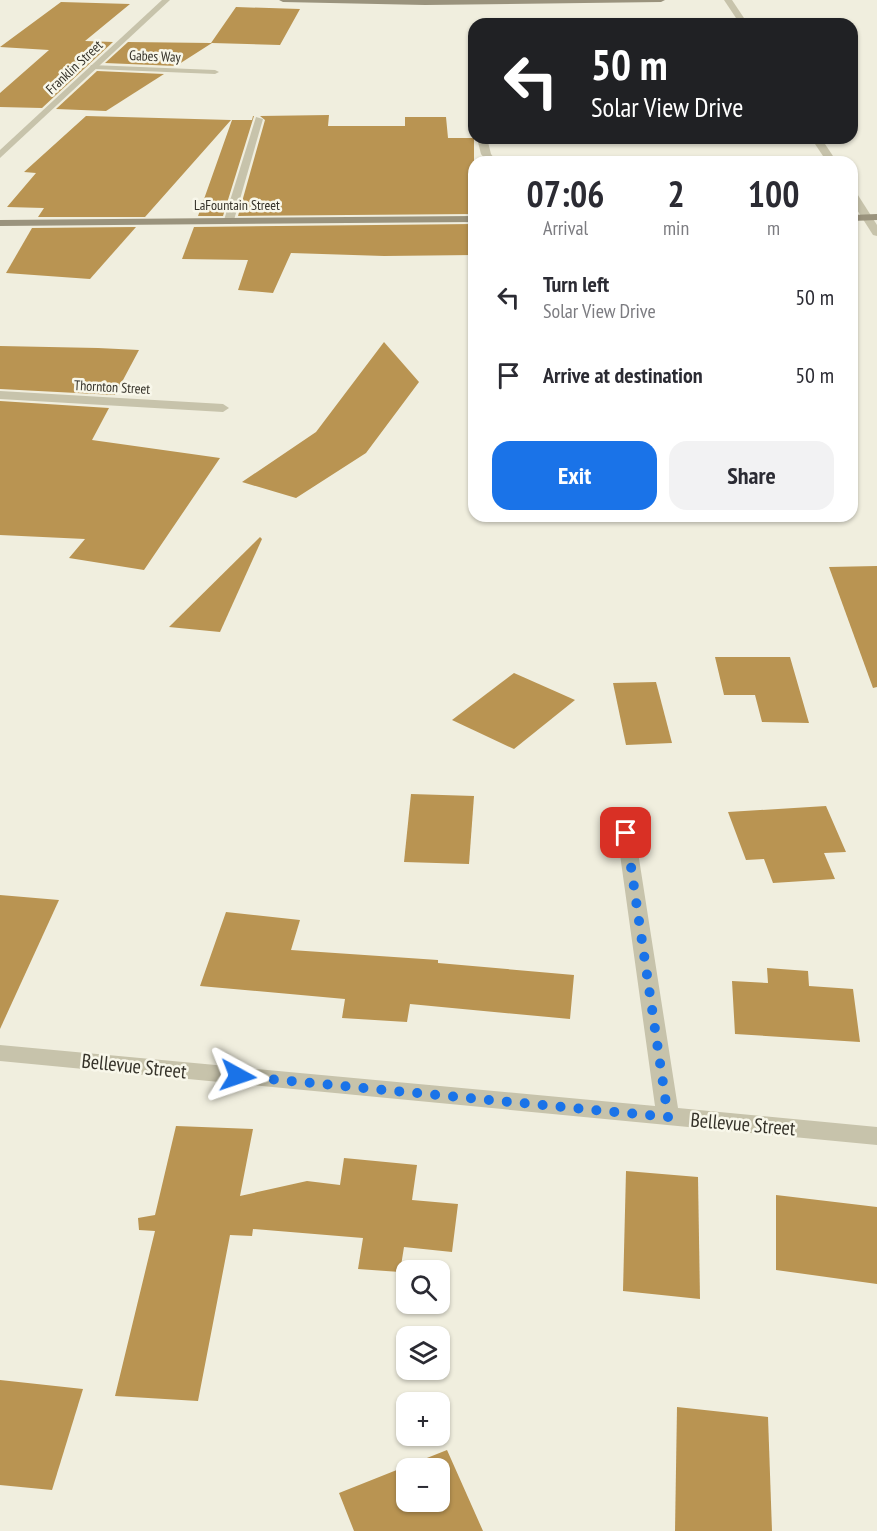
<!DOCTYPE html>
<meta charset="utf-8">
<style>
body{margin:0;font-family:"PT Sans Narrow",sans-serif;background:#f2f2f3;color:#2b2b33;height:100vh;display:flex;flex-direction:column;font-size:22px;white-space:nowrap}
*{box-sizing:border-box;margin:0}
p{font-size:20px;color:#7c7c81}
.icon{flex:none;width:33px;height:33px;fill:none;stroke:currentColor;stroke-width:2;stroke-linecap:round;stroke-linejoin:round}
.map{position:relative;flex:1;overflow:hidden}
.details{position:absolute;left:468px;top:156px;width:390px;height:366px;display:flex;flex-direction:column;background:#fff;border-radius:18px;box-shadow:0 2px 4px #0004}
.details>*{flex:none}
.guide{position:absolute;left:468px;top:18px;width:390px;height:126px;border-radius:18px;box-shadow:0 2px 4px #0004;background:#202124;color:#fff;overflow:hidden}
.buttons{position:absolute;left:396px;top:1260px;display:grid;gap:12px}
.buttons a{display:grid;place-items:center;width:54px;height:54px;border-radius:12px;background:#fff;box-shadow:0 2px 4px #0004;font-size:30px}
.pin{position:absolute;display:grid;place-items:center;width:51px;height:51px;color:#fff;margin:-26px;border-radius:12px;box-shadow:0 3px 9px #0006}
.me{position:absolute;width:66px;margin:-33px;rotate:95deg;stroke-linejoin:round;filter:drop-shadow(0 0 4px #0008)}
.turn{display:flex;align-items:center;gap:21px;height:126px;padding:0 24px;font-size:27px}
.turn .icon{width:78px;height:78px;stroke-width:2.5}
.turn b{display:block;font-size:42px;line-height:51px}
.eta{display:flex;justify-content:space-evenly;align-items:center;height:102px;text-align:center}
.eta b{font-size:36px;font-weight:700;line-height:42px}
.action{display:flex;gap:12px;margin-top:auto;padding:12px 24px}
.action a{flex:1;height:69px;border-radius:18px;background:#1a73e8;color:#fff;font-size:24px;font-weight:700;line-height:69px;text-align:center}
.action a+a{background:#f2f2f3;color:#2b2b33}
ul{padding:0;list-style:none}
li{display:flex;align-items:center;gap:18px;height:78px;padding:0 24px}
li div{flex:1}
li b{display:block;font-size:22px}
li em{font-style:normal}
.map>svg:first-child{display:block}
.building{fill:#b99452;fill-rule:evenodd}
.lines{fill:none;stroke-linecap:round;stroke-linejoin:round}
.lane{fill:#c7c3ab;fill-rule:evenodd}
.street{fill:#c7c3ab;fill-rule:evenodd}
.secondary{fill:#9a937d;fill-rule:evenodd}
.route{stroke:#1a73e8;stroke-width:10;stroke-dasharray:0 18}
.labels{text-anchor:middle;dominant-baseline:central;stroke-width:5;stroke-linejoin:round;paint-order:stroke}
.far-street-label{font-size:14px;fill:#353229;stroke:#f8f7ea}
.near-street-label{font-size:20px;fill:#353229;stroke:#f8f7ea}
</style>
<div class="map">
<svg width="877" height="1531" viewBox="0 0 877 1531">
<rect width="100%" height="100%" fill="#f0eede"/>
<!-- building -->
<g class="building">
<path d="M61,2L130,4L85,41L113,42L42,108L0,107V93L49,50L0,47Z"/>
<path d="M236,7L300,9L280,45L212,43L176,66L105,63L128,42L211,43Z"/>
<path d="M97,71L164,74L106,111L56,109Z"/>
<path d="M329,115L328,126H405V117H446L448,138H474V214L238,216L265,120L260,116Z"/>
<path d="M86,116L231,120L145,217H38L44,208L7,207L36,173L24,172Z"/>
<path d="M253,116H254L223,216H198L232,120H252Z"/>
<path d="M474,224V255L384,256L291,253L273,293L238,290L248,260L182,259L194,227Z"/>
<path d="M136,227L90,279L6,273L32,228Z"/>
<path d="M384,342L419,382L366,453L296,498L242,482L316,432Z"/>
<path d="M0,346L98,348L139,350L115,395L0,389Z"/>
<path d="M0,401L109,408L92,440L220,458L144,570L69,558L85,539L0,535Z"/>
<path d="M260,537L262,539L220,632L169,627Z"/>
<path d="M877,566V687L873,688L829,567Z"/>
<path d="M715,657H790L809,723L762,722L755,695H724Z"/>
<path d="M514,673L575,700L514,749L452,720Z"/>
<path d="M656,682L672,743L626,745L613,683Z"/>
<path d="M411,794L474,796L469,864L404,862Z"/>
<path d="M826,806L846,852L824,853L835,879L773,883L764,859L746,860L728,812Z"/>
<path d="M0,895L59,900L0,1029Z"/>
<path d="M226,912L300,920L291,950L438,960V963L574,975L570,1019L410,1004L407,1022L342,1018L345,999L200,986Z"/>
<path d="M767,968L808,971L809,986L853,989L860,1042L735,1034L732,981L768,983Z"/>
<path d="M176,1126L253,1129L240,1196L307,1181L340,1185L344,1158L417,1165L412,1200L458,1204L452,1252L404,1247L400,1272L358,1269L363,1238L253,1229L252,1236L230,1235L198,1401L115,1396L155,1231L139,1230L138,1218L155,1215Z"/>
<path d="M626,1171L698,1177L700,1299L623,1291Z"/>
<path d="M776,1195L877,1207V1284L776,1270Z"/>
<path d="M0,1380L83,1389L52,1490L0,1485Z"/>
<path d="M677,1407L768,1417L772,1531H675Z"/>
<path d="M447,1450L483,1531H354L339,1493ZM406,1468H440V1502H406Z"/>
</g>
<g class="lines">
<!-- lane -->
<path class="lane" d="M91,65L215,70L219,72L215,74L94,69L90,67Z"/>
<!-- street -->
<g class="street">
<path d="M162,0H170L0,158V150Z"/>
<path d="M724,0H732L748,24H740Z"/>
<path d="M256,117L263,119L234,220L225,222L224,220Z"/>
<path d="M477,138H487L491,154L497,162H487L481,154Z"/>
<path d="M811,138H821L837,162H827Z"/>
<path d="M852,191L856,192L877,225V236L873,235L852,202Z"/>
<path d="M0,391L223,404L229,408L223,412L0,399Z"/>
<path d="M626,827L633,829L635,833L678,1108L877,1127V1145L0,1061V1045L655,1106L617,833L619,829Z"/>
</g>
<!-- secondary -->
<g class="secondary">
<path d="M279,0H665L661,2L425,5L283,2Z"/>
<path d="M877,214V220L852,221V215Z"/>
<path d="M474,216V222L0,226V220Z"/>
</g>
</g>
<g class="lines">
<!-- route -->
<path class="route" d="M238,1076L668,1117L626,833"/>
</g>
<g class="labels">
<!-- far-street labels -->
<g class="far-street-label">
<text transform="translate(155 56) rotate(2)">Gabes Way</text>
<text transform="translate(74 67) rotate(-43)">Franklin Street</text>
<text x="237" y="205">LaFountain Street</text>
<text transform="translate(112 387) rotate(3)">Thornton Street</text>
</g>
<!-- near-street labels -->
<g class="near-street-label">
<text transform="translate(134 1066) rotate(6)">Bellevue Street</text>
<text transform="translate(743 1124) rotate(5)">Bellevue Street</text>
</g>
</g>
</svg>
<div class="buttons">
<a><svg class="icon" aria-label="search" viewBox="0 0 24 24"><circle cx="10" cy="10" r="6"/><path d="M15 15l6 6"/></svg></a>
<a><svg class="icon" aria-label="layers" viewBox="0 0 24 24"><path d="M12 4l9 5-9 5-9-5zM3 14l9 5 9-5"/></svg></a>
<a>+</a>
<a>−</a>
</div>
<div class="pin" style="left:626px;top:833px;background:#d93025"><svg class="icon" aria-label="arrive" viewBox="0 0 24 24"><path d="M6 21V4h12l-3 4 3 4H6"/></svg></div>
<svg class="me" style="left:238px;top:1076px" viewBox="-20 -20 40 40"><path d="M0-17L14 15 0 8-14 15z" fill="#1a73e8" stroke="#fff" stroke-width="4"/></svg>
<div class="guide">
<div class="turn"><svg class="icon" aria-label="left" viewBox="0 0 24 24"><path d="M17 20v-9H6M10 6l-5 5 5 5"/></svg><div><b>50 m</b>Solar View Drive</div></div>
</div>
<section class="details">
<div class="eta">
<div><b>07:06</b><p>Arrival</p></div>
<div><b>2</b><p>min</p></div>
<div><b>100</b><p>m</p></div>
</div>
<ul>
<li><svg class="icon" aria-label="left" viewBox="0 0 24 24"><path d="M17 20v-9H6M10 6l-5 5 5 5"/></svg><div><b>Turn left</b><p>Solar View Drive</p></div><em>50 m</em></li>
<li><svg class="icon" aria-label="arrive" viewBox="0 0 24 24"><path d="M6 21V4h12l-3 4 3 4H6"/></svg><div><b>Arrive at destination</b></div><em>50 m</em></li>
</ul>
<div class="action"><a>Exit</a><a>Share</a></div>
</section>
</div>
